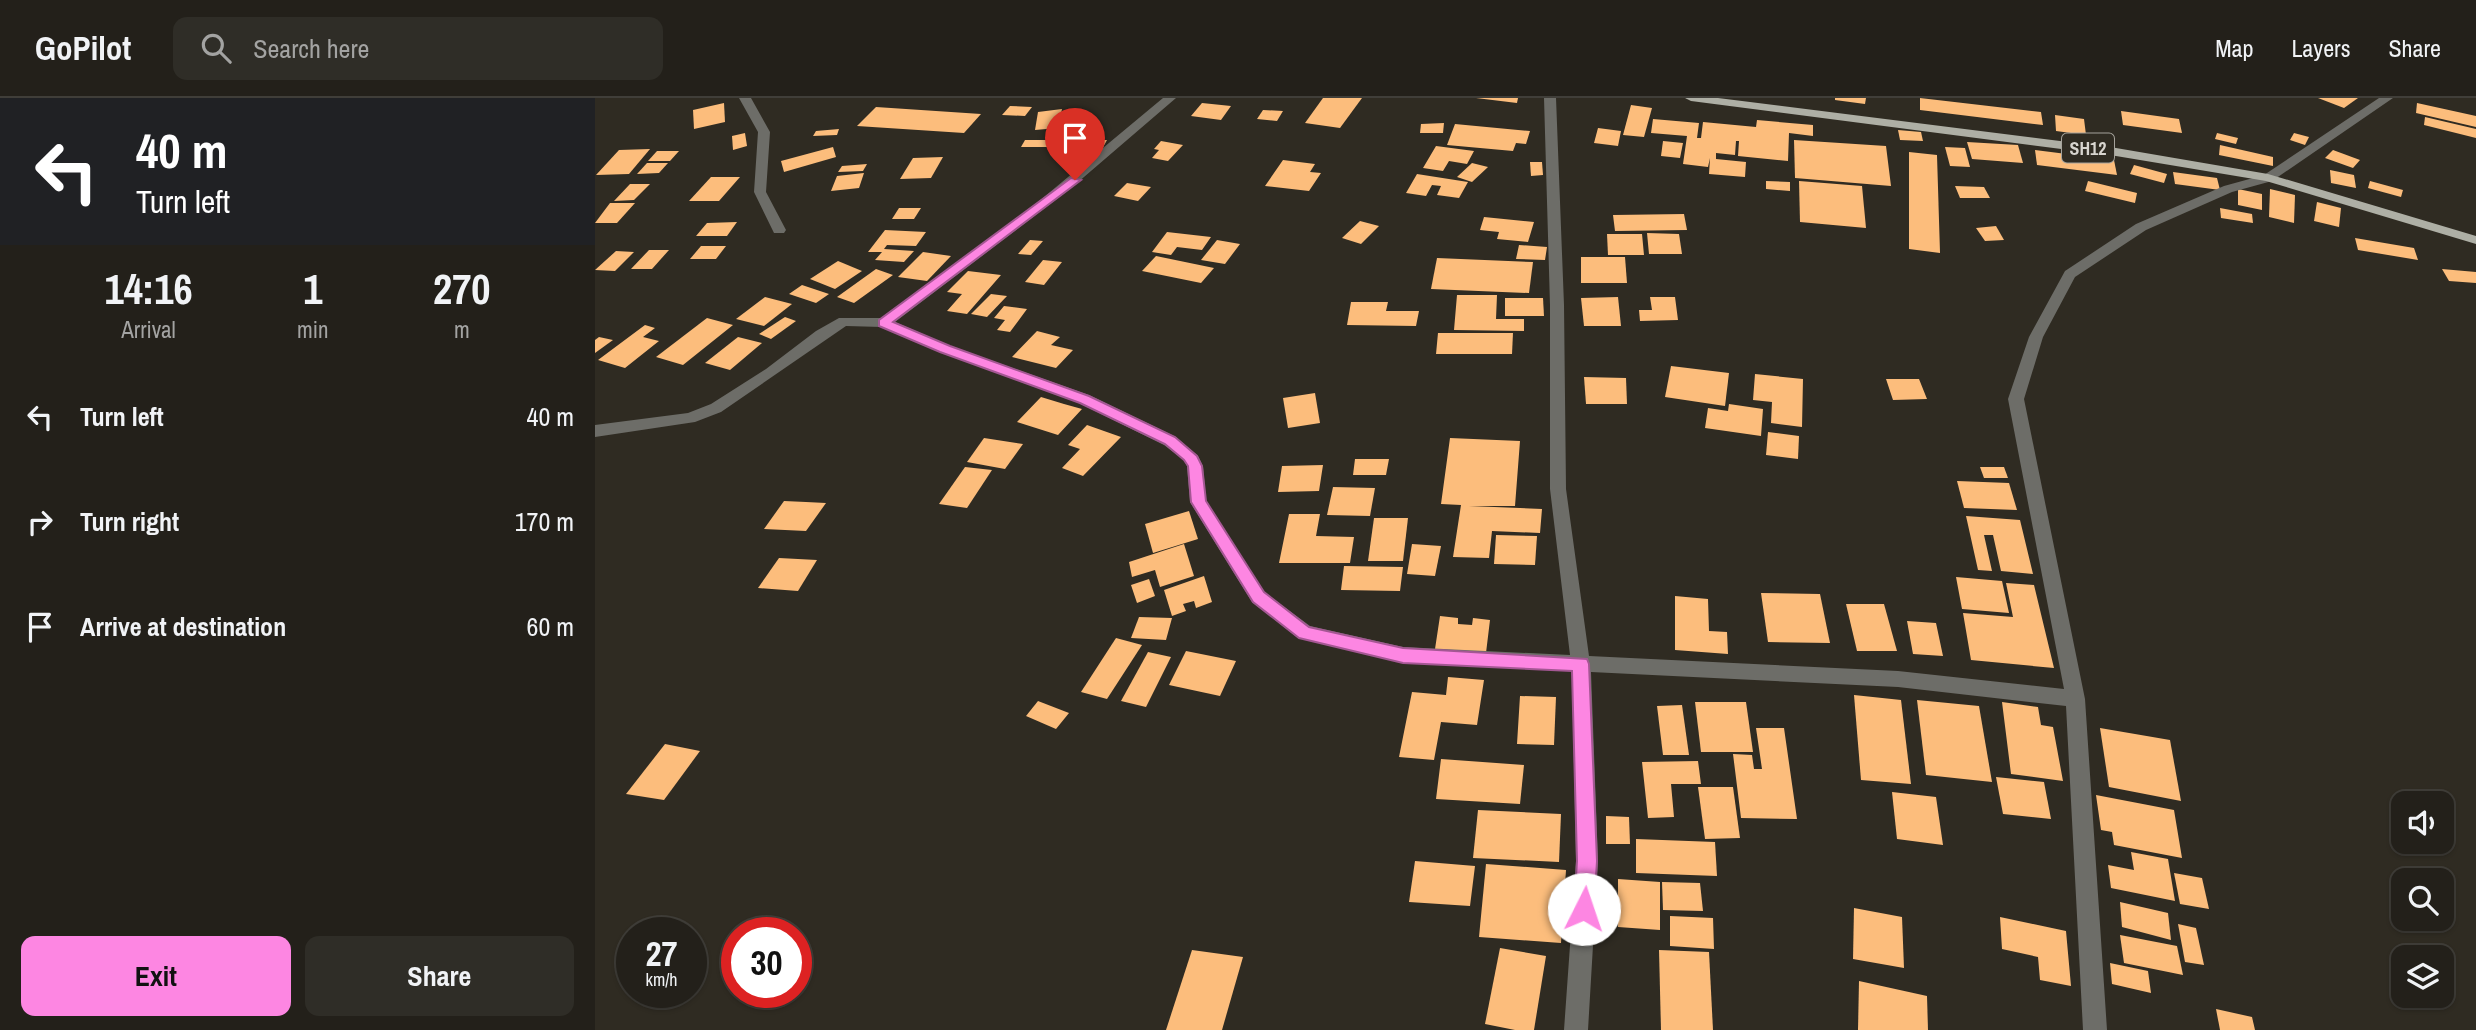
<!DOCTYPE html>
<style>
body{margin:0;font-family:"Archivo Narrow",sans-serif;background:#2f2d27;color:#f1f3f6;height:100vh;display:flex;flex-direction:column;font-size:26px;white-space:nowrap}
*{box-sizing:border-box;margin:0}
p{font-size:23px;color:#a3a3a2}
.icon{flex:none;width:38px;height:38px;fill:none;stroke:currentColor;stroke-width:2;stroke-linecap:round;stroke-linejoin:round}
.map{position:relative;flex:1;overflow:hidden}
.drawer{display:flex;flex-direction:column;background:#23201a;width:595px}
.drawer>*{flex:none}
.hud{background:#202124;color:#fff;overflow:hidden}
.fabs{position:absolute;left:1796px;top:693px;display:grid;gap:14px}
.fabs a{display:grid;place-items:center;width:63px;height:63px;border-radius:14px;background:#23201a;box-shadow:0 2px 5px #0004,0 0 0 2px #403e39;font-size:35px}
.speed{position:absolute;left:21px;top:819px;display:flex;gap:14px;font-size:35px;font-weight:700;text-align:center}
.speed>*{display:grid;place-content:center;width:91px;height:91px;border-radius:50%;background:#23201a;box-shadow:0 2px 5px #0004,0 0 0 2px #403e39;line-height:1}
.speed small{font-size:18px;font-weight:400}
.speed .limit{border:10px solid #d22;background:#fff;color:#111}
.pin{position:absolute;display:grid;place-items:center;width:60px;height:60px;color:#fff;margin:-72px -30px;border-radius:50% 50% 50% 0;rotate:-45deg;box-shadow:0 0 7px #0007}
.pin .icon{rotate:45deg}
.me{position:absolute;width:77px;margin:-38px;rotate:4deg;stroke-linejoin:round;filter:drop-shadow(0 0 5px #0008)}
.turn{display:flex;align-items:center;gap:24px;height:147px;padding:0 21px;font-size:32px}
.turn .icon{width:91px;height:91px;stroke-width:2.5}
.turn b{display:block;font-size:49px;line-height:60px}
.eta{display:flex;justify-content:space-evenly;align-items:center;height:119px;text-align:center}
.eta b{font-size:42px;font-weight:700;line-height:49px}
.primary-button{display:flex;gap:14px;margin-top:auto;padding:14px 21px}
.primary-button a{flex:1;height:80px;border-radius:14px;background:#fd86e2;color:#111;font-size:28px;font-weight:700;line-height:80px;text-align:center}
.primary-button a+a{background:#2f2d27;color:#f1f3f6}
ul{padding:0;list-style:none}
li{display:flex;align-items:center;gap:21px;height:105px;padding:0 21px}
li div{flex:1}
li b{display:block;font-size:26px}
li em{font-style:normal}
header{display:flex;align-items:center;gap:42px;box-sizing:border-box;height:98px;padding:0 35px;background:#23201a;border-bottom:2px solid #403e39}
header strong{font-size:33px}
nav{display:flex;gap:38px;margin-inline-start:auto;font-size:24px}
.search{width:490px;height:63px;background:#2f2d27;display:flex;align-items:center;gap:18px;box-sizing:border-box;padding:0 24px;border-radius:14px;color:#a3a3a2;font-size:26px}
main{display:flex;flex:1;min-height:0}
.map>svg:first-child{display:block}
.building{fill:#fcbd7c}
.lines{fill:none;stroke-linecap:round;stroke-linejoin:round}
.minor{fill:#6d6d68;fill-rule:evenodd}
.major{fill:#aeafa5;fill-rule:evenodd}
.route{fill:#fd86e2;stroke:#a45793;stroke-width:2}
.labels{text-anchor:middle;dominant-baseline:central;stroke-width:7;stroke-linejoin:round;paint-order:stroke}
.shield{fill:#2f2b22;stroke:#a5a29b;stroke-width:2}
.shield-label{font-size:18px;font-weight:bold;fill:#d8d5cf}
</style>
<header>
<strong>GoPilot</strong>
<div class="search"><svg class="icon" aria-label="search" viewBox="0 0 24 24"><circle cx="10" cy="10" r="6"/><path d="M15 15l6 6"/></svg>Search here</div>
<nav><a>Map</a><a>Layers</a><a>Share</a></nav>
</header>
<main>
<section class="drawer">
<div class="hud">
<div class="turn"><svg class="icon" aria-label="left" viewBox="0 0 24 24"><path d="M17 20v-9H6M10 6l-5 5 5 5"/></svg><div><b>40 m</b>Turn left</div></div>
</div>
<div class="eta">
<div><b>14:16</b><p>Arrival</p></div>
<div><b>1</b><p>min</p></div>
<div><b>270</b><p>m</p></div>
</div>
<ul>
<li><svg class="icon" aria-label="left" viewBox="0 0 24 24"><path d="M17 20v-9H6M10 6l-5 5 5 5"/></svg><div><b>Turn left</b></div><em>40 m</em></li>
<li><svg class="icon" aria-label="right" viewBox="0 0 24 24"><path d="M7 20v-9h11M14 6l5 5-5 5"/></svg><div><b>Turn right</b></div><em>170 m</em></li>
<li><svg class="icon" aria-label="arrive" viewBox="0 0 24 24"><path d="M6 21V4h12l-3 4 3 4H6"/></svg><div><b>Arrive at destination</b></div><em>60 m</em></li>
</ul>
<div class="primary-button"><a>Exit</a><a>Share</a></div>
</section>
<div class="map">
<svg width="1881" height="932" viewBox="0 0 1881 932">
<rect width="100%" height="100%" fill="#2f2b22"/>
<!-- building -->
<g class="building">
<path d="M728,0H767L745,30L710,25Z"/>
<path d="M881,0H923L922,5Z"/>
<path d="M1240,0H1271L1270,6L1240,2Z"/>
<path d="M1325,0L1446,14L1448,27L1325,12Z"/>
<path d="M1723,0H1763L1749,10Z"/>
<path d="M129,5L130,24L99,31L98,12Z"/>
<path d="M607,5L636,8L626,22L596,18Z"/>
<path d="M1822,5L1881,18V29L1821,15Z"/>
<path d="M1036,7L1057,10L1049,39L1028,37Z"/>
<path d="M415,8L437,9L430,18L407,17Z"/>
<path d="M281,9L386,16L369,35L262,28Z"/>
<path d="M467,11L463,30L440,32L443,14Z"/>
<path d="M668,12L688,13L682,23L662,21Z"/>
<path d="M1526,13L1584,21L1587,35L1528,27Z"/>
<path d="M1460,17L1489,21L1491,37L1461,33Z"/>
<path d="M1830,19L1881,31V40L1829,27Z"/>
<path d="M1058,21L1104,25L1102,40H1106L1108,24L1161,29L1162,22L1218,27V38L1194,35L1193,63L1143,58L1144,43H1141L1140,57L1121,55V61L1151,64L1150,79L1114,76L1115,60L1113,69L1088,66L1092,38L1056,35Z"/>
<path d="M849,25L848,35H825L826,26Z"/>
<path d="M860,26L935,33L931,46L921,45L918,53L852,47Z"/>
<path d="M1003,30L1026,33L1023,48L999,45Z"/>
<path d="M244,31L242,37L218,38L221,33Z"/>
<path d="M1303,32L1326,34L1328,43L1305,42Z"/>
<path d="M150,35L152,48L138,52L137,38Z"/>
<path d="M1622,35L1643,40L1641,46L1620,41Z"/>
<path d="M1699,35L1714,39L1710,47L1695,42Z"/>
<path d="M430,42H456L452,49H426Z"/>
<path d="M469,42H512L506,53H463Z"/>
<path d="M1199,42L1291,48L1296,88L1200,80Z"/>
<path d="M566,43L588,47L573,63L557,60L564,52L559,51Z"/>
<path d="M1068,43L1088,45L1085,60L1066,58Z"/>
<path d="M1372,44L1423,47L1428,65L1377,61Z"/>
<path d="M1625,47L1678,59V68L1624,57Z"/>
<path d="M841,48L879,53L872,66L854,63L848,73L828,70Z"/>
<path d="M238,49L241,59L189,74L186,63Z"/>
<path d="M1350,49L1370,50L1375,69L1355,68Z"/>
<path d="M55,51L34,76L1,77L24,52Z"/>
<path d="M1440,52L1519,62L1522,77L1442,67Z"/>
<path d="M1738,52L1765,62L1758,70L1730,60Z"/>
<path d="M62,53H84L75,63H53Z"/>
<path d="M1314,54L1342,57L1345,155L1314,151Z"/>
<path d="M348,59L336,80L305,81L318,60Z"/>
<path d="M688,62L720,66L715,74L726,75L714,93L670,88Z"/>
<path d="M935,64H947L948,77L936,78Z"/>
<path d="M52,65H73L64,75L42,76Z"/>
<path d="M877,65L893,69L877,84L862,79Z"/>
<path d="M272,66L268,73L243,74L247,68Z"/>
<path d="M1539,67L1572,76L1569,85L1535,76Z"/>
<path d="M1735,72L1759,77L1761,90L1736,85Z"/>
<path d="M1578,74L1622,80L1625,92L1580,86Z"/>
<path d="M269,75L264,90L236,93L242,78Z"/>
<path d="M822,76L873,84L864,100L842,97L846,88L837,87L831,98L811,95Z"/>
<path d="M116,79H145L124,103H94Z"/>
<path d="M1171,83L1195,84V93L1171,91Z"/>
<path d="M1204,83L1267,88L1271,130L1205,124Z"/>
<path d="M1493,83L1542,95L1540,105L1490,93Z"/>
<path d="M1775,83L1808,92L1806,99L1773,90Z"/>
<path d="M532,85L556,89L543,103L519,98Z"/>
<path d="M35,86H55L39,102L19,103Z"/>
<path d="M1360,88L1389,89L1395,100H1365Z"/>
<path d="M1643,91L1667,96V112L1643,107Z"/>
<path d="M1675,91L1700,97L1699,125L1674,119Z"/>
<path d="M1722,104L1746,110L1744,129L1719,123Z"/>
<path d="M15,105H40L22,125H0Z"/>
<path d="M304,110H326L319,121H297Z"/>
<path d="M1625,110L1657,116L1658,125L1626,120Z"/>
<path d="M1089,116L1092,132L1020,133L1018,117Z"/>
<path d="M889,119L939,124L933,144L902,141L904,134L885,132Z"/>
<path d="M765,123L784,128L766,146L747,140Z"/>
<path d="M142,124L132,138H101L112,125Z"/>
<path d="M1401,128L1409,142L1390,143L1381,130Z"/>
<path d="M290,132L331,134L321,148L292,147L289,151L319,153L309,164L280,162L287,154H273Z"/>
<path d="M572,134L616,139L607,152L582,149L576,157L557,154Z"/>
<path d="M1052,135L1084,136L1087,156H1054Z"/>
<path d="M1012,136H1047L1049,157H1013Z"/>
<path d="M1760,140L1819,150L1823,162L1763,152Z"/>
<path d="M435,142L448,143L436,157L423,156Z"/>
<path d="M622,142L645,146L630,166L606,162Z"/>
<path d="M924,147L952,149L950,162L921,161Z"/>
<path d="M106,148H131L121,161H95Z"/>
<path d="M54,152H74L57,171H36Z"/>
<path d="M21,153L39,154L20,173L0,172Z"/>
<path d="M328,154L356,158L332,183L303,179Z"/>
<path d="M561,158L619,170L606,185L547,173Z"/>
<path d="M986,159H1030L1032,185H986Z"/>
<path d="M842,160L938,164L934,195L836,191Z"/>
<path d="M448,162L467,164L449,187L430,184Z"/>
<path d="M243,163L267,173L240,191L215,181Z"/>
<path d="M281,171L298,177L259,205L242,199Z"/>
<path d="M1847,171L1881,174V185L1854,183Z"/>
<path d="M373,173L406,177L372,216L352,213L367,196L352,194Z"/>
<path d="M207,187L234,196L221,205L194,196Z"/>
<path d="M396,196L412,198L392,219L376,216Z"/>
<path d="M862,197H902L901,221H929V233L859,232Z"/>
<path d="M170,199L197,206L169,228L141,221Z"/>
<path d="M1023,199L1026,228H989L986,200Z"/>
<path d="M1055,199H1080L1083,222L1045,223L1044,212H1057Z"/>
<path d="M910,200H948L949,218H910Z"/>
<path d="M756,204H793L791,213H824L821,228L752,227Z"/>
<path d="M409,208L432,211L415,234L402,232L410,222L399,220Z"/>
<path d="M190,219L201,223L176,241L164,236Z"/>
<path d="M112,220L138,227L88,267L61,259Z"/>
<path d="M50,227L60,230L48,239L64,243L30,270L3,262Z"/>
<path d="M442,233L465,239L456,247L478,252L461,270L417,259Z"/>
<path d="M843,235H918L917,256H841Z"/>
<path d="M4,239L18,242L0,255V242Z"/>
<path d="M143,239L167,245L135,272L110,265Z"/>
<path d="M1076,268L1134,275L1130,308L1070,299Z"/>
<path d="M1160,276L1208,281L1207,329L1176,325L1177,304L1158,302Z"/>
<path d="M989,279L1031,280L1032,306H991Z"/>
<path d="M1291,281H1324L1332,301L1298,302Z"/>
<path d="M720,295L725,325L693,330L688,300Z"/>
<path d="M446,299L469,306L487,311L463,337L422,324Z"/>
<path d="M1134,306L1168,311L1166,338L1110,330L1113,310L1133,313Z"/>
<path d="M492,327L526,339L488,378L467,370L485,351L473,347Z"/>
<path d="M1173,334L1204,338L1203,361L1171,357Z"/>
<path d="M389,340L428,346L410,371L372,364Z"/>
<path d="M855,340L925,343L920,408H874L947,411L945,435L897,433L894,460L858,459L866,407L846,406Z"/>
<path d="M760,361H794L791,377H758Z"/>
<path d="M728,367L724,393L683,394L687,368Z"/>
<path d="M370,369L397,372L372,410L344,406Z"/>
<path d="M1385,369H1409L1413,380H1389Z"/>
<path d="M1362,383L1414,385L1422,412L1369,410Z"/>
<path d="M738,389L780,390L775,418L732,417Z"/>
<path d="M189,403L211,404L231,405L211,433L169,431Z"/>
<path d="M594,413L603,441L558,455L550,426Z"/>
<path d="M694,416H725L721,438L759,439L755,465H684Z"/>
<path d="M1371,418L1425,422L1438,476L1406,473L1398,437H1389L1397,473L1383,472Z"/>
<path d="M779,420H813L808,463H773Z"/>
<path d="M901,437L942,438L940,467L899,466Z"/>
<path d="M589,446L599,478L565,489L560,472L537,479L534,464Z"/>
<path d="M817,446L846,448L840,478L812,476Z"/>
<path d="M184,460L222,462L203,493L163,490Z"/>
<path d="M749,468L808,469L805,493L746,492Z"/>
<path d="M609,478L617,504L601,510L599,503L588,506L591,513L577,518L569,492Z"/>
<path d="M1361,479L1407,483L1414,515L1367,511Z"/>
<path d="M554,481L560,498L542,505L536,487Z"/>
<path d="M1411,485L1439,487L1459,570L1376,562L1368,515L1418,519Z"/>
<path d="M1166,495L1225,496L1235,545L1173,544Z"/>
<path d="M1080,498L1113,501L1114,533L1132,534L1133,556L1080,552Z"/>
<path d="M1251,506H1289L1302,553H1262Z"/>
<path d="M845,518L863,520V526L877,527L878,520L895,522L891,555L840,551Z"/>
<path d="M544,519L577,520L571,542L536,540Z"/>
<path d="M1312,523L1341,525L1348,558L1318,556Z"/>
<path d="M521,540L547,547L512,601L486,594Z"/>
<path d="M591,553L641,563L625,598L574,587Z"/>
<path d="M553,554L576,559L551,609L526,603Z"/>
<path d="M853,579L889,582L882,627L846,624L839,662L804,659L817,594L851,597Z"/>
<path d="M1259,597L1306,602L1316,686L1266,682Z"/>
<path d="M925,598L961,599L959,647L922,646Z"/>
<path d="M1322,602L1384,608L1397,684L1331,677Z"/>
<path d="M443,603L474,615L461,631L431,618Z"/>
<path d="M1100,604H1151L1158,654H1106Z"/>
<path d="M1407,604L1443,609L1446,627L1458,629L1468,683L1416,676Z"/>
<path d="M1087,607L1094,657H1068L1062,608Z"/>
<path d="M1161,630H1189L1202,721L1146,720L1138,656L1157,657L1159,671H1167Z"/>
<path d="M1505,630L1575,642L1586,703L1514,689Z"/>
<path d="M70,646L105,653L69,702L31,696Z"/>
<path d="M846,661L929,667L925,706L841,701Z"/>
<path d="M1103,663L1106,686H1076L1079,719L1053,720L1047,664Z"/>
<path d="M1401,679L1449,684L1456,721L1408,716Z"/>
<path d="M1103,689H1138L1145,740L1110,741Z"/>
<path d="M1297,694L1341,699L1348,747L1302,741Z"/>
<path d="M1501,697L1579,712L1587,760L1519,747L1517,734L1506,732Z"/>
<path d="M883,712L966,716L964,764L878,760Z"/>
<path d="M1011,718L1034,719L1035,746H1011Z"/>
<path d="M1041,741L1120,744L1122,778L1041,775Z"/>
<path d="M1536,754L1573,761L1580,803L1516,790L1513,767L1539,772Z"/>
<path d="M820,763L880,768L875,808L814,804Z"/>
<path d="M891,766L971,772L966,845L884,839Z"/>
<path d="M1579,775L1607,780L1614,811L1585,806Z"/>
<path d="M1023,781L1065,784V832L1023,829Z"/>
<path d="M1067,784L1105,785L1108,813L1068,812Z"/>
<path d="M1525,804L1573,815L1576,842L1527,829Z"/>
<path d="M1259,810L1307,819L1309,870L1258,861Z"/>
<path d="M1075,818L1118,820L1119,851L1075,848Z"/>
<path d="M1405,819L1471,833L1476,888L1445,882L1443,859L1407,851Z"/>
<path d="M1583,826L1601,830L1609,867L1590,864Z"/>
<path d="M1525,837L1582,848L1588,877L1529,865Z"/>
<path d="M905,850L951,858L939,932H920L890,926Z"/>
<path d="M597,852L648,859L627,932H571Z"/>
<path d="M1064,852L1114,854L1118,932H1066Z"/>
<path d="M1515,865L1553,873L1556,895L1517,886Z"/>
<path d="M1264,883L1332,898L1333,932H1263Z"/>
<path d="M1621,911L1657,919L1660,932H1625Z"/>
</g>
<g class="lines">
<!-- minor -->
<g class="minor">
<path d="M144,0H156L175,34L171,94L191,132L189,135H179L159,94L163,34Z"/>
<path d="M568,0H581L475,91L300,224L355,248L494,297L581,339L603,358L608,368L611,403L669,494L715,528L808,549L975,557L955,391V207L949,0H961L969,207L971,391L994,558L1303,573L1469,591L1413,301L1434,239L1470,173L1541,126L1629,88L1669,77L1784,0H1798L1677,83L1637,94L1551,132L1480,179L1448,239L1429,301L1490,601L1512,932H1488L1471,608L1303,589L996,574L1003,763L993,932H969L981,763L977,573L808,565L703,540L657,504L595,404L592,368L589,362L569,347L484,305L345,254L287,229L251,228L126,314L100,324L0,339V327L93,315L116,306L171,271L221,233L244,220H286L431,114Z"/>
</g>
<!-- major -->
<path class="major" d="M1090,0H1123L1521,50L1673,76L1881,138V146L1671,83L1521,58L1096,3Z"/>
</g>
<!-- route -->
<path class="route" d="M476,80L486,82L298,224L355,248L494,298L580,339L602,358L607,368L611,403L669,494L714,529L808,550L992,561L994,566L1002,763L999,811L996,818L989,821L982,818L979,811L982,763L977,573L808,565L704,540L658,504L596,404L593,368L589,362L570,346L485,305L345,254L284,228V222Z"/>
<g class="labels">
<!-- shield labels -->
<rect class="shield" x="1467" y="35.5" width="52" height="29" rx="5"/>
<g class="shield-label">
<text x="1493" y="50">SH12</text>
</g>
</g>
</svg>
<div class="fabs">
<a><svg class="icon" aria-label="sound" viewBox="0 0 24 24"><path d="M4 9h4l5-4v14l-5-4H4zM17 9q2 3 0 6"/></svg></a>
<a><svg class="icon" aria-label="search" viewBox="0 0 24 24"><circle cx="10" cy="10" r="6"/><path d="M15 15l6 6"/></svg></a>
<a><svg class="icon" aria-label="layers" viewBox="0 0 24 24"><path d="M12 4l9 5-9 5-9-5zM3 14l9 5 9-5"/></svg></a>
</div>
<div class="speed"><div>27<small>km/h</small></div><div class="limit">30</div></div>
<div class="pin" style="left:480px;top:82px;background:#d93025"><svg class="icon" aria-label="arrive" viewBox="0 0 24 24"><path d="M6 21V4h12l-3 4 3 4H6"/></svg></div>
<svg class="me" style="left:989px;top:811px" viewBox="-20 -20 40 40"><circle r="19" fill="#fff"/><path d="M0-13L10 11 0 6-10 11z" fill="#fd86e2"/></svg>
</div>
</main>
